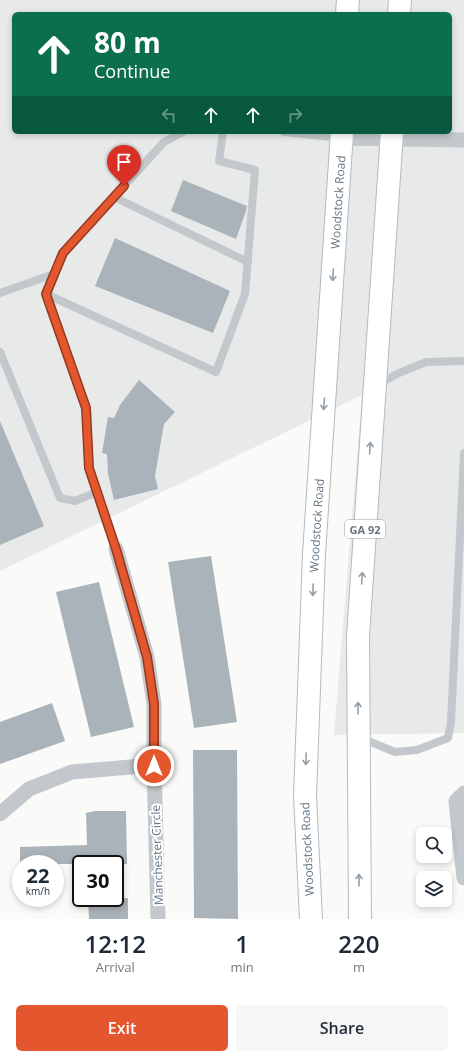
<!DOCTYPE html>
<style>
body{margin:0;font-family:"Open Sans",sans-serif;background:#f6f6f7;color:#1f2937;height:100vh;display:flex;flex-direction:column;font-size:15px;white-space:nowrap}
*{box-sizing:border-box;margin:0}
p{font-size:13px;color:#747a83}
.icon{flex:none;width:22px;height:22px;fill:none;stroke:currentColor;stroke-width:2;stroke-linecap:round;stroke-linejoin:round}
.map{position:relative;height:919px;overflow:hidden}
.sheet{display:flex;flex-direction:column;background:#fff;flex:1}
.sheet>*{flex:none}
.hud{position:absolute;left:12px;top:12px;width:440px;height:122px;border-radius:6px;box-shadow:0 2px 6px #0003;background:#0b6e4f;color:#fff;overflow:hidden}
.tools{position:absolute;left:416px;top:827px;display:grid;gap:8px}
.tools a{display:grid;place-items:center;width:36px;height:36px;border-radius:6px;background:#fff;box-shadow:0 2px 6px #0003;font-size:20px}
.speed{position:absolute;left:12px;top:855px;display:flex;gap:8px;font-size:20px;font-weight:700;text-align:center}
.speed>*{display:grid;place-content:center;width:52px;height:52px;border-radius:50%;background:#fff;box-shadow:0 2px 6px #0003;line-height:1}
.speed small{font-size:10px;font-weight:400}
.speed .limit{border:2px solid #111;border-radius:6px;background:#fff;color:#111}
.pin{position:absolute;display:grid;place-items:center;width:34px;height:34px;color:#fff;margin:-41px -17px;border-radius:50% 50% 50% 0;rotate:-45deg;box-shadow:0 0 4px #0007}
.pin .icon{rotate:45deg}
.me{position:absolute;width:44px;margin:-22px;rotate:0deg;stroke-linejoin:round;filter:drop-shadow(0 0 3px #0008)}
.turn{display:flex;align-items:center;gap:14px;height:84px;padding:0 16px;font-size:18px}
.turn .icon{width:52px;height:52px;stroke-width:2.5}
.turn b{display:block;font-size:28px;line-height:34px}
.lanes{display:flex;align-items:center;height:38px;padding:0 16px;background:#0003;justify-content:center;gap:20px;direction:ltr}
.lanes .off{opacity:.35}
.eta{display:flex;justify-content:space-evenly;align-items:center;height:68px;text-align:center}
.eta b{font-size:24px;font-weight:600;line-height:28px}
.cta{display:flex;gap:8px;margin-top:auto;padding:8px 16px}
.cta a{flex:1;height:46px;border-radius:6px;background:#e4572e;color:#fff;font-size:16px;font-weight:600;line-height:46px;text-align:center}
.cta a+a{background:#f6f6f7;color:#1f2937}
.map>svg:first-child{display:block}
.built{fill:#e8e9e9;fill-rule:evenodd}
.building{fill:#aab3b9}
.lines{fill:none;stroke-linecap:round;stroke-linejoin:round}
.primary-casing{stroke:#b5babe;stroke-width:24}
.lane{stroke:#c3c8cc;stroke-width:8}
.street{stroke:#c3c8cc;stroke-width:15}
.primary{stroke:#fff;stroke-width:22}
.oneway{stroke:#939fa8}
.route-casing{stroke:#94391e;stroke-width:10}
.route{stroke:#e4572e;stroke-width:7}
.labels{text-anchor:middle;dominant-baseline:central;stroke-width:4;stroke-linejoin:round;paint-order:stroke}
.shield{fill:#fff;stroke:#939fa8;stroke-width:1}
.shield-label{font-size:11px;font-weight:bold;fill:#657683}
.street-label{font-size:12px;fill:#657683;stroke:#fff}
</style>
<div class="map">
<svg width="464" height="919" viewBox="0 0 464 919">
<rect width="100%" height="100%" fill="#fafaf8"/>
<!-- built -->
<path class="built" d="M0,0H464V733L334,735L362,395L0,571ZM14,14H450V132H14Z"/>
<!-- building -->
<g class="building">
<path d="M183,180L247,206L246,211L236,239L171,211Z"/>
<path d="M115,238L230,291L213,333L95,286Z"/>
<path d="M139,380L175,412L164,424L155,476L158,489L114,500L108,474L107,454L102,453L108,417L114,418L120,405Z"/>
<path d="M0,421L44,526L0,545Z"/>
<path d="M211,556L237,722L194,728L168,562Z"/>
<path d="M99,582L134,727L91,737L56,592Z"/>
<path d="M52,703L65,741L0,764V722Z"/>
<path d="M193,750H237L238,919L194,918Z"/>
<path d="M95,811H126L127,864H20V847L87,845L86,813Z"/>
<path d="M88,898H128V919H89Z"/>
</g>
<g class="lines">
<!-- primary casing -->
<g class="primary-casing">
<g id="primary">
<path d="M347,14L348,0"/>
<path d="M399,14L400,0"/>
<path id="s1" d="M311,919L305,796L314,554L342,132"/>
<path d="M360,919L358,636L392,132"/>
</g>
</g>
<!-- lane -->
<g class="lane">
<path d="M284,132L341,138"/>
<path d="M114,197L248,262"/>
<path d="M0,293L54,274"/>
<path d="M46,294L216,372L245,294L255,170L219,161L223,132"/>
<path d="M0,352L60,498L75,501L97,492"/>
<path d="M378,384L399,373L426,362L464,361"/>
<path d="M116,549L89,468L86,408L46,294L63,253L164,142L183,132"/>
<path d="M361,738L395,752L417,750L448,738L451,722L464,453"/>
</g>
<!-- street -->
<g class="street">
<path d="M341,138L464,140"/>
<path d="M116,549L147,657L154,704V765L158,919"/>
<path d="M464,793L456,801L464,878"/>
<path d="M0,814L29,789L72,772L154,765"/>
</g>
<!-- primary -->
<use href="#primary" class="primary"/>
</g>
<!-- one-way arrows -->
<defs><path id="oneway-shaft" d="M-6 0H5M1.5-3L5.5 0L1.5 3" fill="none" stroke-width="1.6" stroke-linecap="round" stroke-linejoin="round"/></defs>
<g class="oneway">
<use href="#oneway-shaft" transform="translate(333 275) rotate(94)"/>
<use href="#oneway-shaft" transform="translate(324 404) rotate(94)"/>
<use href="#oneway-shaft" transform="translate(370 448) rotate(-86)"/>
<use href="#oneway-shaft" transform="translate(362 578) rotate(-86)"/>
<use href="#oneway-shaft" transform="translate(313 590) rotate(92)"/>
<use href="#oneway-shaft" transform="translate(358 708) rotate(-90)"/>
<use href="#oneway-shaft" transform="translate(306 759) rotate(92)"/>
<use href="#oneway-shaft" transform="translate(359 880) rotate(-90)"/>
</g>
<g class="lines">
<!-- route casing -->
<g class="route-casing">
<path id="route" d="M124,186L63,253L46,294L86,408L89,468L116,549L147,657L154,704V766"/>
</g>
<!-- route -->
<use href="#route" class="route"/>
</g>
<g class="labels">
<!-- shield labels -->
<rect class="shield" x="345" y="520" width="40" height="18" rx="3"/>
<g class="shield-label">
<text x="365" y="529">GA 92</text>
</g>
<!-- street labels -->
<g class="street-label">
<text stroke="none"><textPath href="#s1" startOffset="718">Woodstock Road</textPath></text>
<text stroke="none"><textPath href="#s1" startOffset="394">Woodstock Road</textPath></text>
<text transform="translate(307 849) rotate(-93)">Woodstock Road</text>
<text transform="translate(157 855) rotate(-92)">Manchester Circle</text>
</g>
</g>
</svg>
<div class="tools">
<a><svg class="icon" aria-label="search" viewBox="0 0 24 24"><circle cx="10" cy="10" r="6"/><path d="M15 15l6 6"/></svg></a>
<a><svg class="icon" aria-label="layers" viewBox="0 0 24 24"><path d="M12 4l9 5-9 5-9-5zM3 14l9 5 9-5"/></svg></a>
</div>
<div class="speed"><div>22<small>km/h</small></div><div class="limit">30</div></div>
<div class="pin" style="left:124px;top:186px;background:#d93025"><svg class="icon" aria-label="arrive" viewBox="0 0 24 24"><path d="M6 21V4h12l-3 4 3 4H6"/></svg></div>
<svg class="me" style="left:154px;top:766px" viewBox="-20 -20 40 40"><circle r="17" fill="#e4572e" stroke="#fff" stroke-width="3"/><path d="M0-11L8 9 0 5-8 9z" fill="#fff"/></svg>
<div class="hud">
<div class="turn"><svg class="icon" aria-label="ahead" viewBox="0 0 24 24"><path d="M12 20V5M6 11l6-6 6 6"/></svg><div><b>80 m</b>Continue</div></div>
<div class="lanes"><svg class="icon off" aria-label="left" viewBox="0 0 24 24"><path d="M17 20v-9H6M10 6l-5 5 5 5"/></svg><svg class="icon" aria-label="ahead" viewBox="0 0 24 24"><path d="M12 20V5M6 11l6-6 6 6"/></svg><svg class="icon" aria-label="ahead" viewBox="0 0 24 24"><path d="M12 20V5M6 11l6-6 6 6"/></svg><svg class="icon off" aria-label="right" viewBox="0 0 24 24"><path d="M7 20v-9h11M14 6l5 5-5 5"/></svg></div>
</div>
</div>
<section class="sheet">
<div class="eta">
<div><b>12:12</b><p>Arrival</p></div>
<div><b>1</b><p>min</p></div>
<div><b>220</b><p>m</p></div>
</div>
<div class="cta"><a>Exit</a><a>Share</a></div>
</section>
